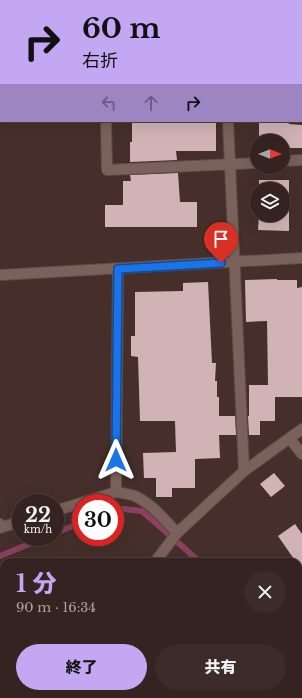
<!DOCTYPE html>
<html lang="ja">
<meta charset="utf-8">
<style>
body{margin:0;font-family:"Libre Baskerville","Noto Sans JP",serif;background:#3c2b29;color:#f1f3f6;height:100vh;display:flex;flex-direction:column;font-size:15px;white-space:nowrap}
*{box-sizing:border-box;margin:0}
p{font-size:13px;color:#a9a4a5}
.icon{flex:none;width:22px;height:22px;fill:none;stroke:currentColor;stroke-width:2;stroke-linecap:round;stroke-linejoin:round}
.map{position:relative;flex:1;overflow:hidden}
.sheet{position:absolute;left:0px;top:558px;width:302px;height:140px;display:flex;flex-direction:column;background:#342320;border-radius:12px 12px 0 0;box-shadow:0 4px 16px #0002,0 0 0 1px #4e403e}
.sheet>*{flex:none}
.top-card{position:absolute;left:0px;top:0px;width:302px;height:122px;box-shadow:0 4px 16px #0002,0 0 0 1px #4e403e;background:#c3a7f2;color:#111;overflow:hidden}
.needle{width:26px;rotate:90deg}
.tools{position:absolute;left:250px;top:134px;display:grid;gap:8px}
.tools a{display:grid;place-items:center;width:40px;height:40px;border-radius:50%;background:#342320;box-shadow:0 4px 16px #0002,0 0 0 1px #4e403e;font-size:20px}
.speed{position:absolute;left:12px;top:494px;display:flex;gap:8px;font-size:20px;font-weight:700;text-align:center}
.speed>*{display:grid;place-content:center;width:52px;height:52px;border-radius:50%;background:#342320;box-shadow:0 4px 16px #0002,0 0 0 1px #4e403e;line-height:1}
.speed small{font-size:10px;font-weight:400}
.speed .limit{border:6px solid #d22;background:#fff;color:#111}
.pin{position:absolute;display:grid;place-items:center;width:34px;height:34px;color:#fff;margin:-41px -17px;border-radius:50% 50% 50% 0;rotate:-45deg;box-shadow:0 0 4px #0007}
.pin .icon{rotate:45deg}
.me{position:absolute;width:44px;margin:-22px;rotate:0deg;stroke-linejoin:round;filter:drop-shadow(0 0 3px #0008)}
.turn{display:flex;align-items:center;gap:14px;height:84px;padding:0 16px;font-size:18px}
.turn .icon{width:52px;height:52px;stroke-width:2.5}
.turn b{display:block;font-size:28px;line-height:34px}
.lanes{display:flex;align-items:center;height:38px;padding:0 16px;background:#0003;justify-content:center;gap:20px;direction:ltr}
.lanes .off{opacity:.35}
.round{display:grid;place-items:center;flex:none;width:42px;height:42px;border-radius:21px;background:#3c2b29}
.headline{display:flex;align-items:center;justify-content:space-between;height:68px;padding:0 16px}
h1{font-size:24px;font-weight:800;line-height:30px;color:#c3a7f2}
.action{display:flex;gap:8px;margin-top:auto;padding:8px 16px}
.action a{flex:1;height:46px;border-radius:24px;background:#c3a7f2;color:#111;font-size:16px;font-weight:800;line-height:46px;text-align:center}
.action a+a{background:#3c2b29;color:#f1f3f6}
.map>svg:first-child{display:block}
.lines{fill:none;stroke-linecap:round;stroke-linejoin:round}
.stream{stroke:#8a405e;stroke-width:6}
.building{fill:#d2b3b5}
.minor-casing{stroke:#604d48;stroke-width:12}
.tertiary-casing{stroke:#604d48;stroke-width:12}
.minor{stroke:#7b615b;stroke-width:10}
.tertiary{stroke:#7b615b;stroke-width:10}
.route-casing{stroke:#114b97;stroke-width:10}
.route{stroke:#1a73e8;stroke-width:7}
</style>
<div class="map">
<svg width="302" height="698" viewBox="0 0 302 698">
<rect width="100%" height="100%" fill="#462f2a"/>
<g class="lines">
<!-- stream -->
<g class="stream">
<path d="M115,510L123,509L142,511L200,562"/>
<path d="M55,533L81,523"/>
<path d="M0,556L46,537"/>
<path d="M298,617L302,619"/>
</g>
</g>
<!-- building -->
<g class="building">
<path d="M132,121H216V151H176L177,160L130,162V142H132Z"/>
<path d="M259,121H288L289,124L302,125V148H283V141H259Z"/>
<path d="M178,173L180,202H197V227H105V205H123V181H131L130,175Z"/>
<path d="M259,180H289V231L258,230L259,215H283V189H259Z"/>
<path d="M277,279V280H297V288L302,287V397H275V421H260V435H249L248,416H249V385H268L267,321L246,322L245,280Z"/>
<path d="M208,282L212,363H216L215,381H217V397H219V416H235L236,435H219L220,458L195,459V488H172V497H156V478H144L143,453L176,452L175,421H140L138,357L131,356V336H135V292L183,291V283Z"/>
<path d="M274,473L285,486L271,497L260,484Z"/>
<path d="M295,524L302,534V570L298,565V562H296L278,536Z"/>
</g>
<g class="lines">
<!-- minor casing -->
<g class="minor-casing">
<g id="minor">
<path d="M101,0V1"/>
<path d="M223,0V1"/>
<path d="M106,121L107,170L257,163"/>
<path d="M228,121L244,471"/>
<path d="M283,161L302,160"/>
<path d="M118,269L116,492C122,493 129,494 135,496C152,504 165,520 177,533L155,562"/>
<path d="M0,275L302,258"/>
<path d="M290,439L302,454"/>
<path d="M55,511L116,492"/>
<path d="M0,524V528L21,521"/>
<path d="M106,694L112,698"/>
<path d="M50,698L54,694"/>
</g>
</g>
<!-- tertiary casing -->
<g class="tertiary-casing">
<path id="tertiary" d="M177,533L244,471L302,429"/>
</g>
<!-- minor -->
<use href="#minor" class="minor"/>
<!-- tertiary -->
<use href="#tertiary" class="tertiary"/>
</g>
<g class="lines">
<!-- route casing -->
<g class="route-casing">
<path id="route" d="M116,460L118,269L221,263"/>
</g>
<!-- route -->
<use href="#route" class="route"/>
</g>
</svg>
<div class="tools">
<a><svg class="needle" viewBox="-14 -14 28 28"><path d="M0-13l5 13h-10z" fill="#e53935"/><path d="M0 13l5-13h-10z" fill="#a9a4a5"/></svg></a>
<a><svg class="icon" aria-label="layers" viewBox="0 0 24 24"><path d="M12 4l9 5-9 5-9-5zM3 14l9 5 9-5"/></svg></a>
</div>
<div class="speed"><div>22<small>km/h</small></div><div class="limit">30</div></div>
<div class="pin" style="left:221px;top:263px;background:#d93025"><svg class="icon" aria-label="arrive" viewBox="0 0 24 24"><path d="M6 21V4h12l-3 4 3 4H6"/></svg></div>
<svg class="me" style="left:116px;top:460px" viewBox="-20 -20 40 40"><path d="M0-17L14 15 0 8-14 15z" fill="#1a73e8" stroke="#fff" stroke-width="4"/></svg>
<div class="top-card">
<div class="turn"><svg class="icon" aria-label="right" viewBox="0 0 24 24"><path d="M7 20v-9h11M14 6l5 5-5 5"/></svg><div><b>60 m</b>右折</div></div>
<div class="lanes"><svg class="icon off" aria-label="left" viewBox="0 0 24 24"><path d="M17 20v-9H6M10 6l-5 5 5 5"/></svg><svg class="icon off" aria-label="ahead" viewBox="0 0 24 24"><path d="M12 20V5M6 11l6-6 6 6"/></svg><svg class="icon" aria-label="right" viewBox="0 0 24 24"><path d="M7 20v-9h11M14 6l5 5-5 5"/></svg></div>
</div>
<section class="sheet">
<div class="headline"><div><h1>1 分</h1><p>90 m · 16:34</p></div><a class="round"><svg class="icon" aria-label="close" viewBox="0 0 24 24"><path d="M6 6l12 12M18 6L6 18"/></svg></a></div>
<div class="action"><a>終了</a><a>共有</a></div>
</section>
</div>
